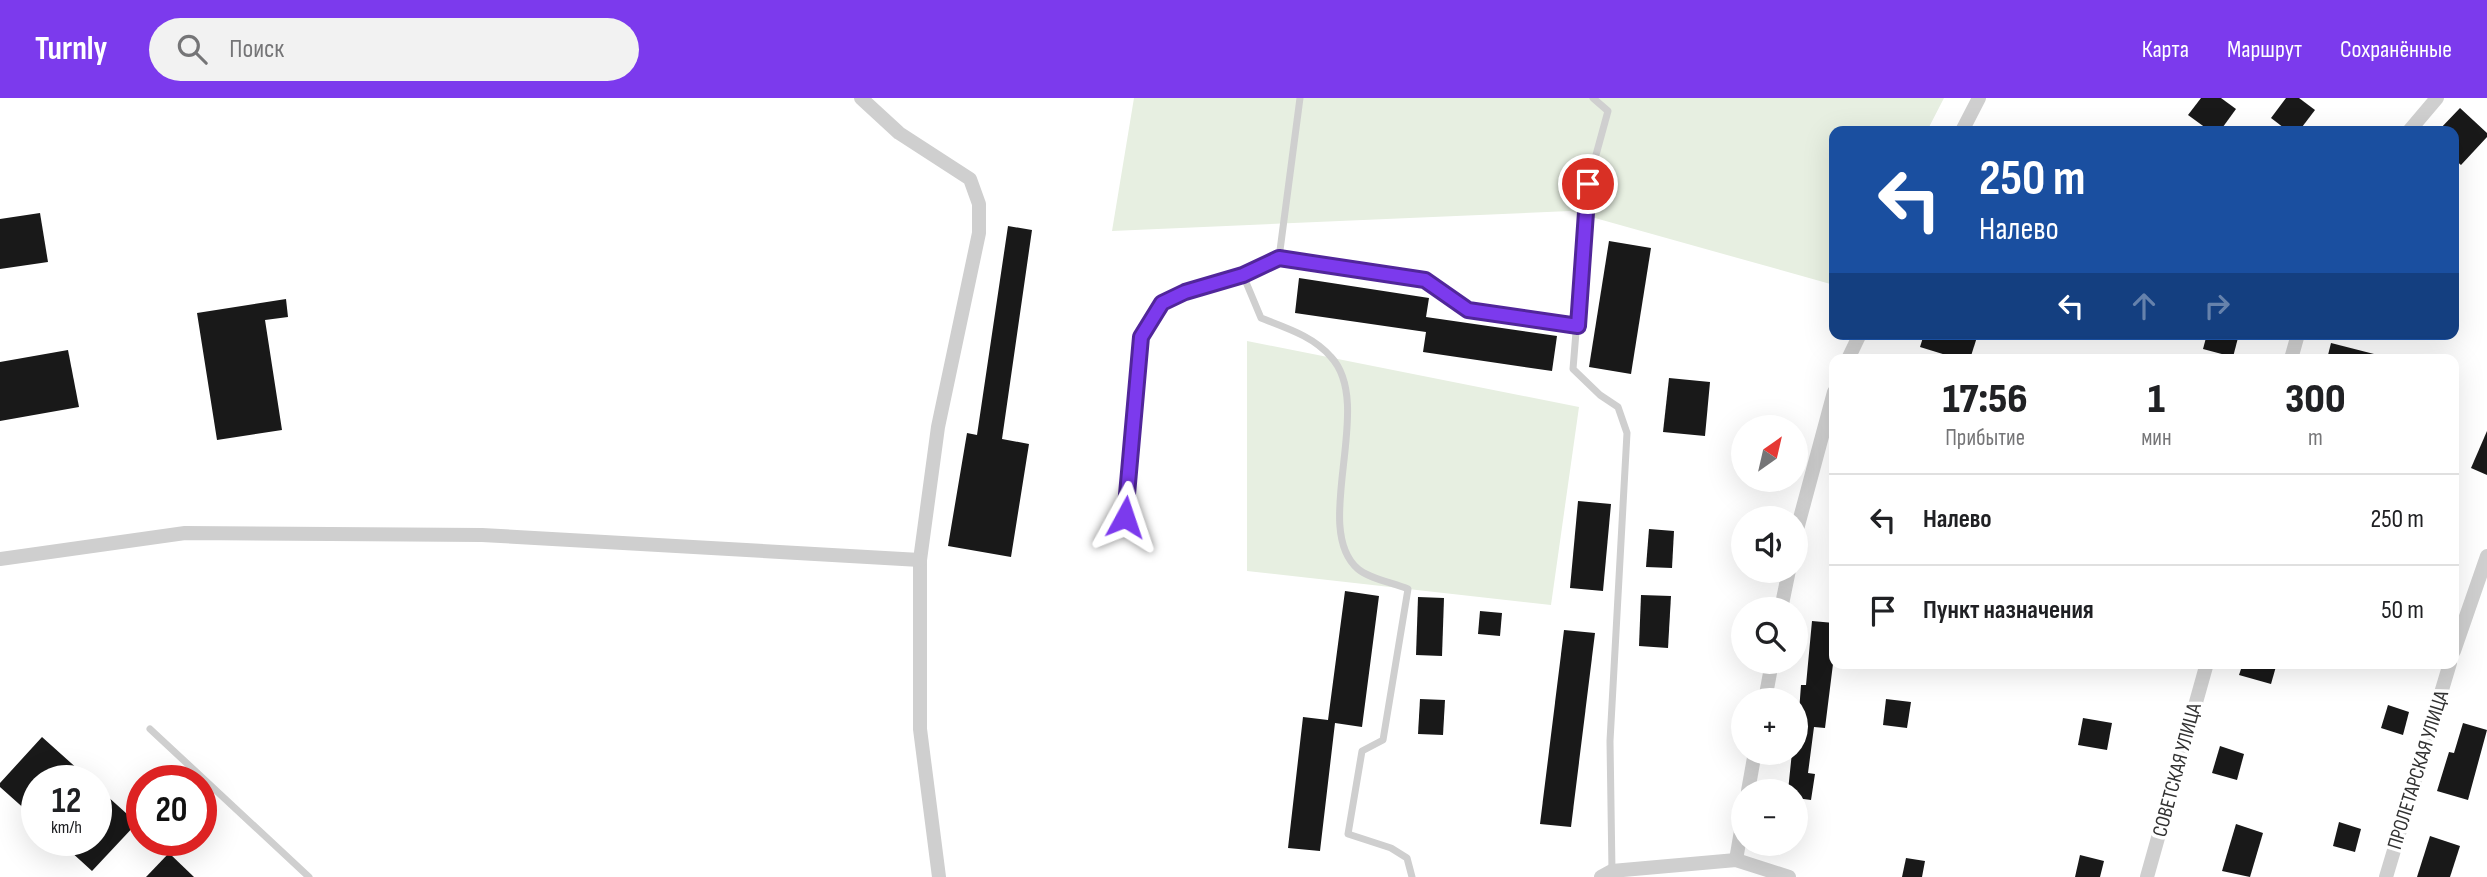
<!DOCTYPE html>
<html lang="ru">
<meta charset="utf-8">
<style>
body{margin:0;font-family:"Sofia Sans Condensed",sans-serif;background:#f2f2f2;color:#202124;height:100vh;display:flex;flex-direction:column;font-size:26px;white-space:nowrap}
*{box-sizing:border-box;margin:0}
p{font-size:23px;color:#757577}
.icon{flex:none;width:38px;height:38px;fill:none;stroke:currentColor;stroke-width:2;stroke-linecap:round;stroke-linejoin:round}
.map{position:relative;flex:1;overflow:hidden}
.panel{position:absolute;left:1829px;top:256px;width:630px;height:315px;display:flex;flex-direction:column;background:#fff;border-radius:14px;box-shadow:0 7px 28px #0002}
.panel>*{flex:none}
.guide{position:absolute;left:1829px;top:28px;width:630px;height:214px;border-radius:14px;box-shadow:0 7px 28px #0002;background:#1a4fa0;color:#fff;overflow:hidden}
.needle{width:46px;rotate:34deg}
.fabs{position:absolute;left:1731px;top:317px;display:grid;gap:14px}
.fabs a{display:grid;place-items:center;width:77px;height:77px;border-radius:50%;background:#fff;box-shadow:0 7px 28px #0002;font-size:35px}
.speed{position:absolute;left:21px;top:667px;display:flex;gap:14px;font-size:35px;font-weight:700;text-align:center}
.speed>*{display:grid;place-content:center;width:91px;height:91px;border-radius:50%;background:#fff;box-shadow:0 7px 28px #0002;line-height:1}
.speed small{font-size:18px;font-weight:400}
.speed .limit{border:10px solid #d22;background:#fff;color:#111}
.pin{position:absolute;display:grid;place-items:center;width:60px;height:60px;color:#fff;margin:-30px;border:4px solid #fff;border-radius:50%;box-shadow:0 2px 7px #0007}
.me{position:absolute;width:77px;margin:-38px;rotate:5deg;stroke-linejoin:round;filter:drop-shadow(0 0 5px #0008)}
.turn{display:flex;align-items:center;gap:24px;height:147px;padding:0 35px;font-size:32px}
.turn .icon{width:91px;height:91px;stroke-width:2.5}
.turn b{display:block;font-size:49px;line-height:60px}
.lanes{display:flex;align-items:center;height:66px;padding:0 35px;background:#0003;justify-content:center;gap:35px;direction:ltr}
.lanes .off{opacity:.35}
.eta{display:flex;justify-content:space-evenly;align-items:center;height:119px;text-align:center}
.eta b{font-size:42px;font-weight:800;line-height:49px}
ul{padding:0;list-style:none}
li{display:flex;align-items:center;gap:21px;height:91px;padding:0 35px;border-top:2px solid #e0e0e0}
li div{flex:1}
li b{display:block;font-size:26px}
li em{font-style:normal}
header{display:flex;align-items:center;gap:42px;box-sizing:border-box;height:98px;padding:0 35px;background:#7c3aed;color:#fff}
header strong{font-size:33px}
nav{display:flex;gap:38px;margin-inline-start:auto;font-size:24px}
.search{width:490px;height:63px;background:#f2f2f2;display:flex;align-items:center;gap:18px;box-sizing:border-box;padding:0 24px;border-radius:38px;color:#757577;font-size:26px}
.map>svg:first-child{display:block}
.green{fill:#e7efe1}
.building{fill:#191919}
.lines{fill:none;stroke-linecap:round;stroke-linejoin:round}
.service{stroke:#cfcfcf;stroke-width:7}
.minor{stroke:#cfcfcf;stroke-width:14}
.route-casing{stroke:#51269a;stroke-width:18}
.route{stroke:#7c3aed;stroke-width:12}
.labels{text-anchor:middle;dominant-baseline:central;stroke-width:7;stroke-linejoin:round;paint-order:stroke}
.street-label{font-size:21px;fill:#323232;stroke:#fff}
</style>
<header>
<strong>Turnly</strong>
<div class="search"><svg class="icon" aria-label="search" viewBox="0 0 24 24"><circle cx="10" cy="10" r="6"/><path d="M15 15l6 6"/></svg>Поиск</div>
<nav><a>Карта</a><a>Маршрут</a><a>Сохранённые</a></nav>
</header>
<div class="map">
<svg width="2487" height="779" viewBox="0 0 2487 779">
<rect width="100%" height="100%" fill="#fff"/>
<!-- green -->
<g class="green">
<path d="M1134,0H1944L1927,33H1834V187L1570,113L1112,133Z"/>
<path d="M1247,243L1579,309L1551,507L1247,473Z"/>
</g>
<!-- building -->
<g class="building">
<path d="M2201,0H2221L2236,11L2220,33H2210L2188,17Z"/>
<path d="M2286,0H2299L2315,12L2299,33H2288L2271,20Z"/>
<path d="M2460,10L2487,35V39L2461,67L2454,61V33H2438Z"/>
<path d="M40,115L48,164L0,171V121Z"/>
<path d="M1008,128L1032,132L1002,341L1029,346L1011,459L948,448L967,335L977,337Z"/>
<path d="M1609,143L1651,150L1631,276L1589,269Z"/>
<path d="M1299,180L1429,200L1426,219L1557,238L1552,273L1423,254L1426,234L1295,215Z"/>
<path d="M286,201L288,219L265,222L282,332L217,342L197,215Z"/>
<path d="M1924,236H1978L1970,261H1959L1920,249Z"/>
<path d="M2207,236H2239L2233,259L2203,251Z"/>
<path d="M2331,245L2374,256L2373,261H2327Z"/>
<path d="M68,252L79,309L0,323V264Z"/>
<path d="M1669,280L1710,284L1705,338L1663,334Z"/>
<path d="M2487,333V377L2471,370Z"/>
<path d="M1578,403L1611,406L1603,493L1570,490Z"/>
<path d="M1649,431L1674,433L1672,470L1646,469Z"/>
<path d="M1345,493L1379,498L1362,629L1335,625L1320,753L1288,750L1303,619L1328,622Z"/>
<path d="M1641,497L1671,498L1668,550L1639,548Z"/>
<path d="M1418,499L1444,500L1442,558L1416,557Z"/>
<path d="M1480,513L1502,515L1500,538L1478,536Z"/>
<path d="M1812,523L1834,525V558L1825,630L1814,629L1808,675L1815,676L1811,702L1796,700V693H1788L1792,654H1796L1801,587H1806Z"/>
<path d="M1564,532L1595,535L1571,729L1540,726Z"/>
<path d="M2243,565H2277L2271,586L2239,577Z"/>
<path d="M1420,601L1445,602L1443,637L1418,636Z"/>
<path d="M1886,601L1911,604L1907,630L1883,627Z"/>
<path d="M2388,607L2409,614L2403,637L2381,630Z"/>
<path d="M2083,620L2112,625L2107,652L2078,647Z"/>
<path d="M2463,625L2487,632L2468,702L2437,693L2449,654L2454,655Z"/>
<path d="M42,639L90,682H37V722L0,689V685Z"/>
<path d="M2220,648L2244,656L2237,682L2212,675Z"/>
<path d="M96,688L137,725L92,773L58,742H96Z"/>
<path d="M2339,724L2361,731L2355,754L2333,748Z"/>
<path d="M2236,726L2263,735L2250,779L2222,773Z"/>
<path d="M2430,738L2460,748L2450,779H2417Z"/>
<path d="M169,755L194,779H146Z"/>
<path d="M2080,757L2104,763L2100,779H2075Z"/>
<path d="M1906,760L1925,763L1922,779H1902Z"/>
</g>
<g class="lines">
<!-- service -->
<g class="service">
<path d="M1593,0L1608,13L1588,86L1573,271L1600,297L1618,309L1627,335L1610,643L1612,773"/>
<path d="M1279,160L1425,182L1468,212L1579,228"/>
<path d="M1243,177L1261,220C1286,230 1313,238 1331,259C1376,307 1310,430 1358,471C1370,481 1394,485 1408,491L1383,642L1362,653L1348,736L1391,750L1407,760L1412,779"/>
<path d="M1125,420L1141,239L1162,205L1185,194L1243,177L1279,160L1300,0"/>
<path d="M150,631L309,779"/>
</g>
<!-- minor -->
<g class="minor">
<path d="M861,0L899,35L970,81L979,106V135L938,329L920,462V631L939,779"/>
<path d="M1962,33L1979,0"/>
<path d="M2409,33L2437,0"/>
<path d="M1848,261L1860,236"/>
<path d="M2291,261L2298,236"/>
<path d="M1796,435L1834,294"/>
<path d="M0,461L185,435L482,437L920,462"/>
<path d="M1781,511L1789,472"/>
<path d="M2454,553L2487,458"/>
<path d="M1765,602L1772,564"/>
<path d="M1748,693L1755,654"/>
<path d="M1736,762L1743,721"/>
<path d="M1601,779L1612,773L1736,762L1789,779"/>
<path d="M2147,779L2207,565"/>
<path d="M2386,779L2450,565"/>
</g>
</g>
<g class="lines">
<!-- route casing -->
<g class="route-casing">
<path id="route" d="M1125,419L1141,239L1162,205L1185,194L1243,177L1279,160L1425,182L1468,212L1578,228L1588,86"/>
</g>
<!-- route -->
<use href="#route" class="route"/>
</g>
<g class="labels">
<!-- street labels -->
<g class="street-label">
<text transform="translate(2177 672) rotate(-75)">СОВЕТСКАЯ УЛИЦА</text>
<text transform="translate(2418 672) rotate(-73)">ПРОЛЕТАРСКАЯ УЛИЦА</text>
</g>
</g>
</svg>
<div class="fabs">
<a><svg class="needle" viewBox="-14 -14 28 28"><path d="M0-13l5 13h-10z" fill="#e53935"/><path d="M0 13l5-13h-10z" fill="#757577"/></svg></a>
<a><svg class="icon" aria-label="sound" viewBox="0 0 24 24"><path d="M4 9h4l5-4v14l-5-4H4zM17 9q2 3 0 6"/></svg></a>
<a><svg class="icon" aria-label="search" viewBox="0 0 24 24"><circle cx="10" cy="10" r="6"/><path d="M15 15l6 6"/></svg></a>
<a>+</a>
<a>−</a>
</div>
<div class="speed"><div>12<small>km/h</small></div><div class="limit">20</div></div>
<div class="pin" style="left:1588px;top:86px;background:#d93025"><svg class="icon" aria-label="arrive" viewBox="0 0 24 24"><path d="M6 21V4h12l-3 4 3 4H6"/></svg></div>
<svg class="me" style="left:1125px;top:419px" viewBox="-20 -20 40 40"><path d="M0-17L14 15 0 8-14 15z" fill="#7c3aed" stroke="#fff" stroke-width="4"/></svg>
<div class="guide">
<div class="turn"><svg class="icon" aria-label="left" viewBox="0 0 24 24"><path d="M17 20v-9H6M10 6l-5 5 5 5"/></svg><div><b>250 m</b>Налево</div></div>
<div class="lanes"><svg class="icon" aria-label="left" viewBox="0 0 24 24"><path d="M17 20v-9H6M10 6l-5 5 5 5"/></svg><svg class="icon off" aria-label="ahead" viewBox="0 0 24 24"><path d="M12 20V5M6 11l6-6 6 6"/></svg><svg class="icon off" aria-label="right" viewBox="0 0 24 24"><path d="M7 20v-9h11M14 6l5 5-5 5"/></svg></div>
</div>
<section class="panel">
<div class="eta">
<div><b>17:56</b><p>Прибытие</p></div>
<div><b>1</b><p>мин</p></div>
<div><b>300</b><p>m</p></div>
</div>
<ul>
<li><svg class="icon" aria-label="left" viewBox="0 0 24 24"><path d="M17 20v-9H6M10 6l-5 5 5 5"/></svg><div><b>Налево</b></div><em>250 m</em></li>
<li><svg class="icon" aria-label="arrive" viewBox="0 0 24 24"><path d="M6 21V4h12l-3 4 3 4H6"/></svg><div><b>Пункт назначения</b></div><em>50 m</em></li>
</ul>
</section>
</div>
